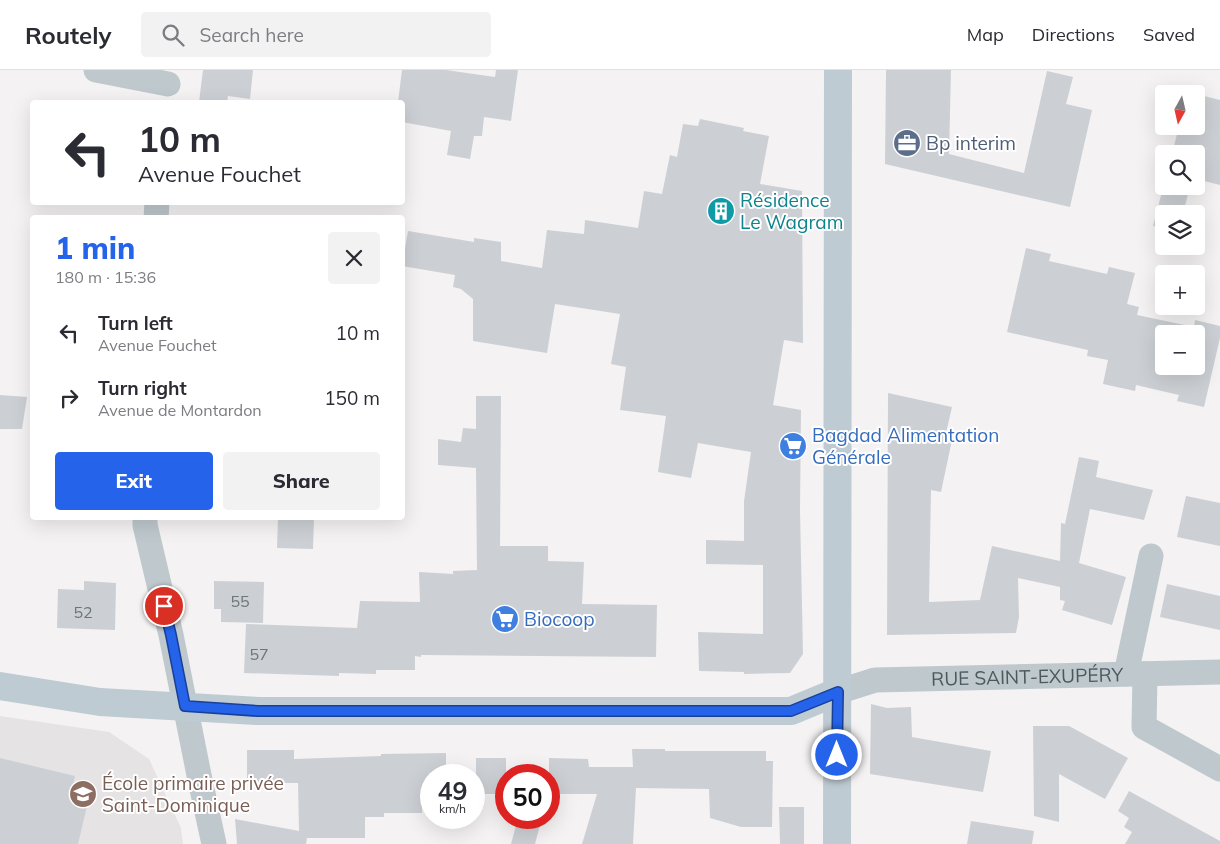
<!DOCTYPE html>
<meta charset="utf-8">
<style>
body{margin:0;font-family:Mulish,sans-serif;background:#f2f2f3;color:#2b2b33;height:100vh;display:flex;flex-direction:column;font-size:19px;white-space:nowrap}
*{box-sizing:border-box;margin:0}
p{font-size:16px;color:#7c7c81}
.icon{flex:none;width:28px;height:28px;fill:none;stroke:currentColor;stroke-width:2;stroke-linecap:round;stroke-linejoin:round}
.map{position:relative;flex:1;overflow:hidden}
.sheet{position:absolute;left:30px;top:145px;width:375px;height:305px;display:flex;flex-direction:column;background:#fff;border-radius:5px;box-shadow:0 5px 20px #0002}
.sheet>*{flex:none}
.guide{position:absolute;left:30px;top:30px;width:375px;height:105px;border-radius:5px;box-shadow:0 5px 20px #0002;background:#fff;color:#2b2b33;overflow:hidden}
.needle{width:32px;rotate:188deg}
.tools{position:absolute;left:1155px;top:15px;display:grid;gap:10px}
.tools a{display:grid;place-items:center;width:50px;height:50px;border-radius:5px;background:#fff;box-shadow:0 5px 20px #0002;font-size:25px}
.speed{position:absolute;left:420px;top:694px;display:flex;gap:10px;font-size:25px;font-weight:700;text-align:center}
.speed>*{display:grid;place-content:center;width:65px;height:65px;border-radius:50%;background:#fff;box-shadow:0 5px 20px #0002;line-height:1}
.speed small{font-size:12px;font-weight:400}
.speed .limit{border:8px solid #d22;background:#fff;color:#111}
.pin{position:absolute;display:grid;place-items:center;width:42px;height:42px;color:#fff;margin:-21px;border:2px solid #fff;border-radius:50%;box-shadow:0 1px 5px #0007}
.me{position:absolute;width:55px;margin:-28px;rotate:0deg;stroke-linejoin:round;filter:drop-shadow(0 0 4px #0008)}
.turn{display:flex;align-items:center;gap:18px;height:105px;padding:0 25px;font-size:22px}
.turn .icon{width:65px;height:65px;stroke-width:2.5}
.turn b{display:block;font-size:35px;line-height:42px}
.round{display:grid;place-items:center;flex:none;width:52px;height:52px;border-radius:5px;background:#f2f2f3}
.headline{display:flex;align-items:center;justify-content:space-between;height:85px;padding:0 25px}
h1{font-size:30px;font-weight:800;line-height:38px;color:#2563eb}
.action{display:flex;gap:10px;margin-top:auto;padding:10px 25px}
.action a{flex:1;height:58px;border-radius:5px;background:#2563eb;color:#fff;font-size:20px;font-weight:800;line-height:58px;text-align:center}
.action a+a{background:#f2f2f3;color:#2b2b33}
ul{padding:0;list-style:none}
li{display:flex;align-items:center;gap:15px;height:65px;padding:0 25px}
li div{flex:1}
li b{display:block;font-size:19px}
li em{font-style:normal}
header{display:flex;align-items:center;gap:30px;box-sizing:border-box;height:70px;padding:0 25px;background:#fff;border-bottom:1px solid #e1e1e2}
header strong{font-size:24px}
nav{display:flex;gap:28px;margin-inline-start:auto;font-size:18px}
.search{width:350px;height:45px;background:#f2f2f3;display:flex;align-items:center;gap:12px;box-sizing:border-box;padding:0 18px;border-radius:5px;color:#7c7c81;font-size:19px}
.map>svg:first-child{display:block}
.education{fill:#e5e3e4}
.building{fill:#ccd0d4;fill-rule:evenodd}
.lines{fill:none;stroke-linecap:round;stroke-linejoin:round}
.street{stroke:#bec8cd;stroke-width:25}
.secondary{stroke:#bfcbd2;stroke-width:28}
.route-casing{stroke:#184099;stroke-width:12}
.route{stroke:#2563eb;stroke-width:9}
.labels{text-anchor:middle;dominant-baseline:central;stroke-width:4;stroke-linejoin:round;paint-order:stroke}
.number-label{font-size:16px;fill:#6a767c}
.service-label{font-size:19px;fill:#4e5e75;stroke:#fff;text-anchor:start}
.culture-label{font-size:19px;fill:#0d838f;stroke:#fff;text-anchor:start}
.shop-label{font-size:19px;fill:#366cbe;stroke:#fff;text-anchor:start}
.street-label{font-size:19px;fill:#4a585f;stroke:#fff}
.education-label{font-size:19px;fill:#785e54;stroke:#fff;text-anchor:start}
</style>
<header>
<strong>Routely</strong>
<div class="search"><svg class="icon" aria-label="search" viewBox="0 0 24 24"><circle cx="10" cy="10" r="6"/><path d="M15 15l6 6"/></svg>Search here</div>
<nav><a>Map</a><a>Directions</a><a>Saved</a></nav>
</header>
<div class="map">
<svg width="1220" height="774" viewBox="0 0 1220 774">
<rect width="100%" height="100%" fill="#f4f2f2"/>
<!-- education -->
<path class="education" d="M0,646L109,662L149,689L181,758L183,774H0Z"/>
<!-- building -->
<g class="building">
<path d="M203,0H253L250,29L228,26L227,32H199Z"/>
<path d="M402,0H446L495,7L496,0H518L511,51L484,47L482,66H474L470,89L447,85L451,61L402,52V32H398Z"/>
<path d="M886,0H951L949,84L1024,103L1047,1L1073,7L1066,34L1092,40L1070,137L885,94Z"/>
<path d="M1196,24L1220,30V115L1196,109V84H1172L1179,56H1196Z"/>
<path d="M700,49L744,58L743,61L769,66L760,114L802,121L803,273L784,270L773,335L801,340L800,440L803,584L790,603L744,604V602L699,601L698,562L763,564V495L706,494V470L744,471V431L751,382L698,373L691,408L658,402L666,346L620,340L626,297L611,294L620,244L555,234L547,283L473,271V229L461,219L453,217L455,205L402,196L408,161L474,172V168L501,172V191L542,198L547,160L584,164L585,150L638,158L644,121L662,124L670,85L677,87L683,54L698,56Z"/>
<path d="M1164,114V116H1190L1183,144H1164V158L1153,156Z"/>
<path d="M1026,178L1051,184L1049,191L1107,204L1109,197L1135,203L1127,234L1139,237L1137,245L1194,257L1195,250L1220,256V268L1204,337L1177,331L1179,325L1136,315L1135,321L1103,314L1108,290L1087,286L1088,280L1007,262ZM1164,264H1196V296H1164Z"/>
<path d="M888,323L952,337L946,363L953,365L941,422L931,420L929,532L980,530L992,476L1060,491L1061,453L1065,454L1079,387L1099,391L1096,407L1153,420L1144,450L1090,439L1079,493L1126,507L1112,555L1062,540L1065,531L1060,530V517L1018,508L1019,547L1016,563L887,565Z"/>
<path d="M0,325L27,327L22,359H0Z"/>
<path d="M476,326H501L500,476H548V491L584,492L582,534L657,535L656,587L421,585V587L415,586V600H376V604L339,603V606L244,603L246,554L357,558L360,531L420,532L419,502L453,504V501L477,500L476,398L438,395V369L461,372L463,358L476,359Z"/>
<path d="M1186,426L1220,433V476L1177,467Z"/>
<path d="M278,448H314L313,479L277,478Z"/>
<path d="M84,511L116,513L115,560L57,558L58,519L84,520Z"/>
<path d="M214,511L264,512L263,553L221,552V539H214Z"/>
<path d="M1167,514L1220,526V560L1160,547Z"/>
<path d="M871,634L887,638L911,637L912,667L991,681L983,722L870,704Z"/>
<path d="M1033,656H1069L1128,688L1105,729L1059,704V752L1034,746Z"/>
<path d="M632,679H665V681H766V691H773L772,757H741L710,748L709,719L636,718L633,774H582L597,724H549V688L588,689L589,697H633Z"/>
<path d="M247,680H294V689L381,686V684L446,683V705H431V725H423L422,743H384V747H365V768H307L306,774H237L235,749L299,761L298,713H247Z"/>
<path d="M0,688L75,706L73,715L91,719L78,774H0Z"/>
<rect x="476" y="688" width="30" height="36"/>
<path d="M1129,721L1220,771V774H1125L1132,762L1124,757L1129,748L1118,741Z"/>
<path d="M779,737H804V774H780Z"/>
<path d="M518,748L540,755L535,774H511Z"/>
<path d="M971,751L1034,761L1032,774H967Z"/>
</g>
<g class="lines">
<!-- street -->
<g class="street">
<path d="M96,0L168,14"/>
<path d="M156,148L157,132"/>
<path d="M145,448V455L171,565L199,705L214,774"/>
<path d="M1126,604L1151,486"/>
<path d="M1145,604L1144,657L1220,699"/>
<path id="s1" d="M837,622L875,610L1220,602"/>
</g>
<!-- secondary -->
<g class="secondary">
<path d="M0,616L100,632L258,641H791L837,622"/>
<path d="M837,774L838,0"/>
</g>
</g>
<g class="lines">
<!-- route casing -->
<g class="route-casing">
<path id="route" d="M164,536L171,565L185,636L258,641H791L838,622L837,685"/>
</g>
<!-- route -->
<use href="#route" class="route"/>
</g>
<!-- icons -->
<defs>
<g id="office-disc" transform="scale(1.4375)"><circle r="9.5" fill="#5c6f8a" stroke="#fff"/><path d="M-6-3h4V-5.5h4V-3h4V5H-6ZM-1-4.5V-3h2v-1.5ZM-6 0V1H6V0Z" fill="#fff"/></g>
<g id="building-disc" transform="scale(1.4375)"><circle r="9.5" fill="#0f9aa8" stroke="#fff"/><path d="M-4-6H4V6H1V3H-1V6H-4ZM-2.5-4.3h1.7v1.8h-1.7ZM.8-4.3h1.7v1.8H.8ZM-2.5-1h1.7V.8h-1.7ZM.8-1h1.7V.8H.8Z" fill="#fff"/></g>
<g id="supermarket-disc" transform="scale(1.4375)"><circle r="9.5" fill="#3f7fe0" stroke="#fff"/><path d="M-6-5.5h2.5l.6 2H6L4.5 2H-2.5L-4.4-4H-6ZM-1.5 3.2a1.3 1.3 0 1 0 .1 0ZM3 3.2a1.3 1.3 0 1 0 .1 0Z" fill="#fff"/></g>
<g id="school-disc" transform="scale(1.4375)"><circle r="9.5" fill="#8d6e63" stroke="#fff"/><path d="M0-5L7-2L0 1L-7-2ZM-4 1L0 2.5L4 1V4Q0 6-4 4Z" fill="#fff"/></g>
</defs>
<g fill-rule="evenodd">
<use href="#office-disc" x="907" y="73"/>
<use href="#building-disc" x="721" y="141"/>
<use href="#supermarket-disc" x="793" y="376"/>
<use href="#supermarket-disc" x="505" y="549"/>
<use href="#school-disc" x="83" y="724"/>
</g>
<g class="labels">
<!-- number labels -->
<g class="number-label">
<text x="240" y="531">55</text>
<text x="83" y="542">52</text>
<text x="259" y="584">57</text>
</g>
<!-- service labels -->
<g class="service-label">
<text x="926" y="73">Bp interim</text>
</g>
<!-- culture labels -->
<g class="culture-label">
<text x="740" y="130">Résidence<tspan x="740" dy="22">Le Wagram</tspan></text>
</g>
<!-- shop labels -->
<g class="shop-label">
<text x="812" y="365">Bagdad Alimentation<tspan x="812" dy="22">Générale</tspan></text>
<text x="524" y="549">Biocoop</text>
</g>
<!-- street labels -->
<g class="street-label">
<text stroke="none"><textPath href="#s1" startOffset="192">RUE SAINT-EXUPÉRY</textPath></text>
</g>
<!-- education labels -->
<g class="education-label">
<text x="102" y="713">École primaire privée<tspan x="102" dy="22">Saint-Dominique</tspan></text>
</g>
</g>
</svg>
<div class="tools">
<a><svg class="needle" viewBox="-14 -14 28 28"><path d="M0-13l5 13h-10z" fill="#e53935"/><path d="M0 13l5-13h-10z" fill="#7c7c81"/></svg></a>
<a><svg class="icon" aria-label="search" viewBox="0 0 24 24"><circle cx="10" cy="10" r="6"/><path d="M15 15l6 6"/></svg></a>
<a><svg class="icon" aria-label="layers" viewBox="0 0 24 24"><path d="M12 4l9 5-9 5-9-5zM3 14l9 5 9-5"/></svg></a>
<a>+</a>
<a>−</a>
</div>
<div class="speed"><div>49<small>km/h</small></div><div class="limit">50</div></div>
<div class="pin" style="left:164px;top:536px;background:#d93025"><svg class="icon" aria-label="arrive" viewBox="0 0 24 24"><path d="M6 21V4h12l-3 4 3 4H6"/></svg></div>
<svg class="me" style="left:837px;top:685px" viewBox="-20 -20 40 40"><circle r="17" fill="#2563eb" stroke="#fff" stroke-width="3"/><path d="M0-11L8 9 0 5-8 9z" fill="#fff"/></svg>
<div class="guide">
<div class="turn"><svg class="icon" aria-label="left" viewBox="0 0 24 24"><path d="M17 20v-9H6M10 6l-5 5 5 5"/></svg><div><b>10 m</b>Avenue Fouchet</div></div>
</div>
<section class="sheet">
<div class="headline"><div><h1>1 min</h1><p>180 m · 15:36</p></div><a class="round"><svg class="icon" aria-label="close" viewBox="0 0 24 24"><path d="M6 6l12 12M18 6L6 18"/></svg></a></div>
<ul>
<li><svg class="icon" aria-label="left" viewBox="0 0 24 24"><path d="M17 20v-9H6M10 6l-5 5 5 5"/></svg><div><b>Turn left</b><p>Avenue Fouchet</p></div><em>10 m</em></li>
<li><svg class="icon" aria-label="right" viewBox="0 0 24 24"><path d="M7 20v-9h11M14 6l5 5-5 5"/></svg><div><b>Turn right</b><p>Avenue de Montardon</p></div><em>150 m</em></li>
</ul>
<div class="action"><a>Exit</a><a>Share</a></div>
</section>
</div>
